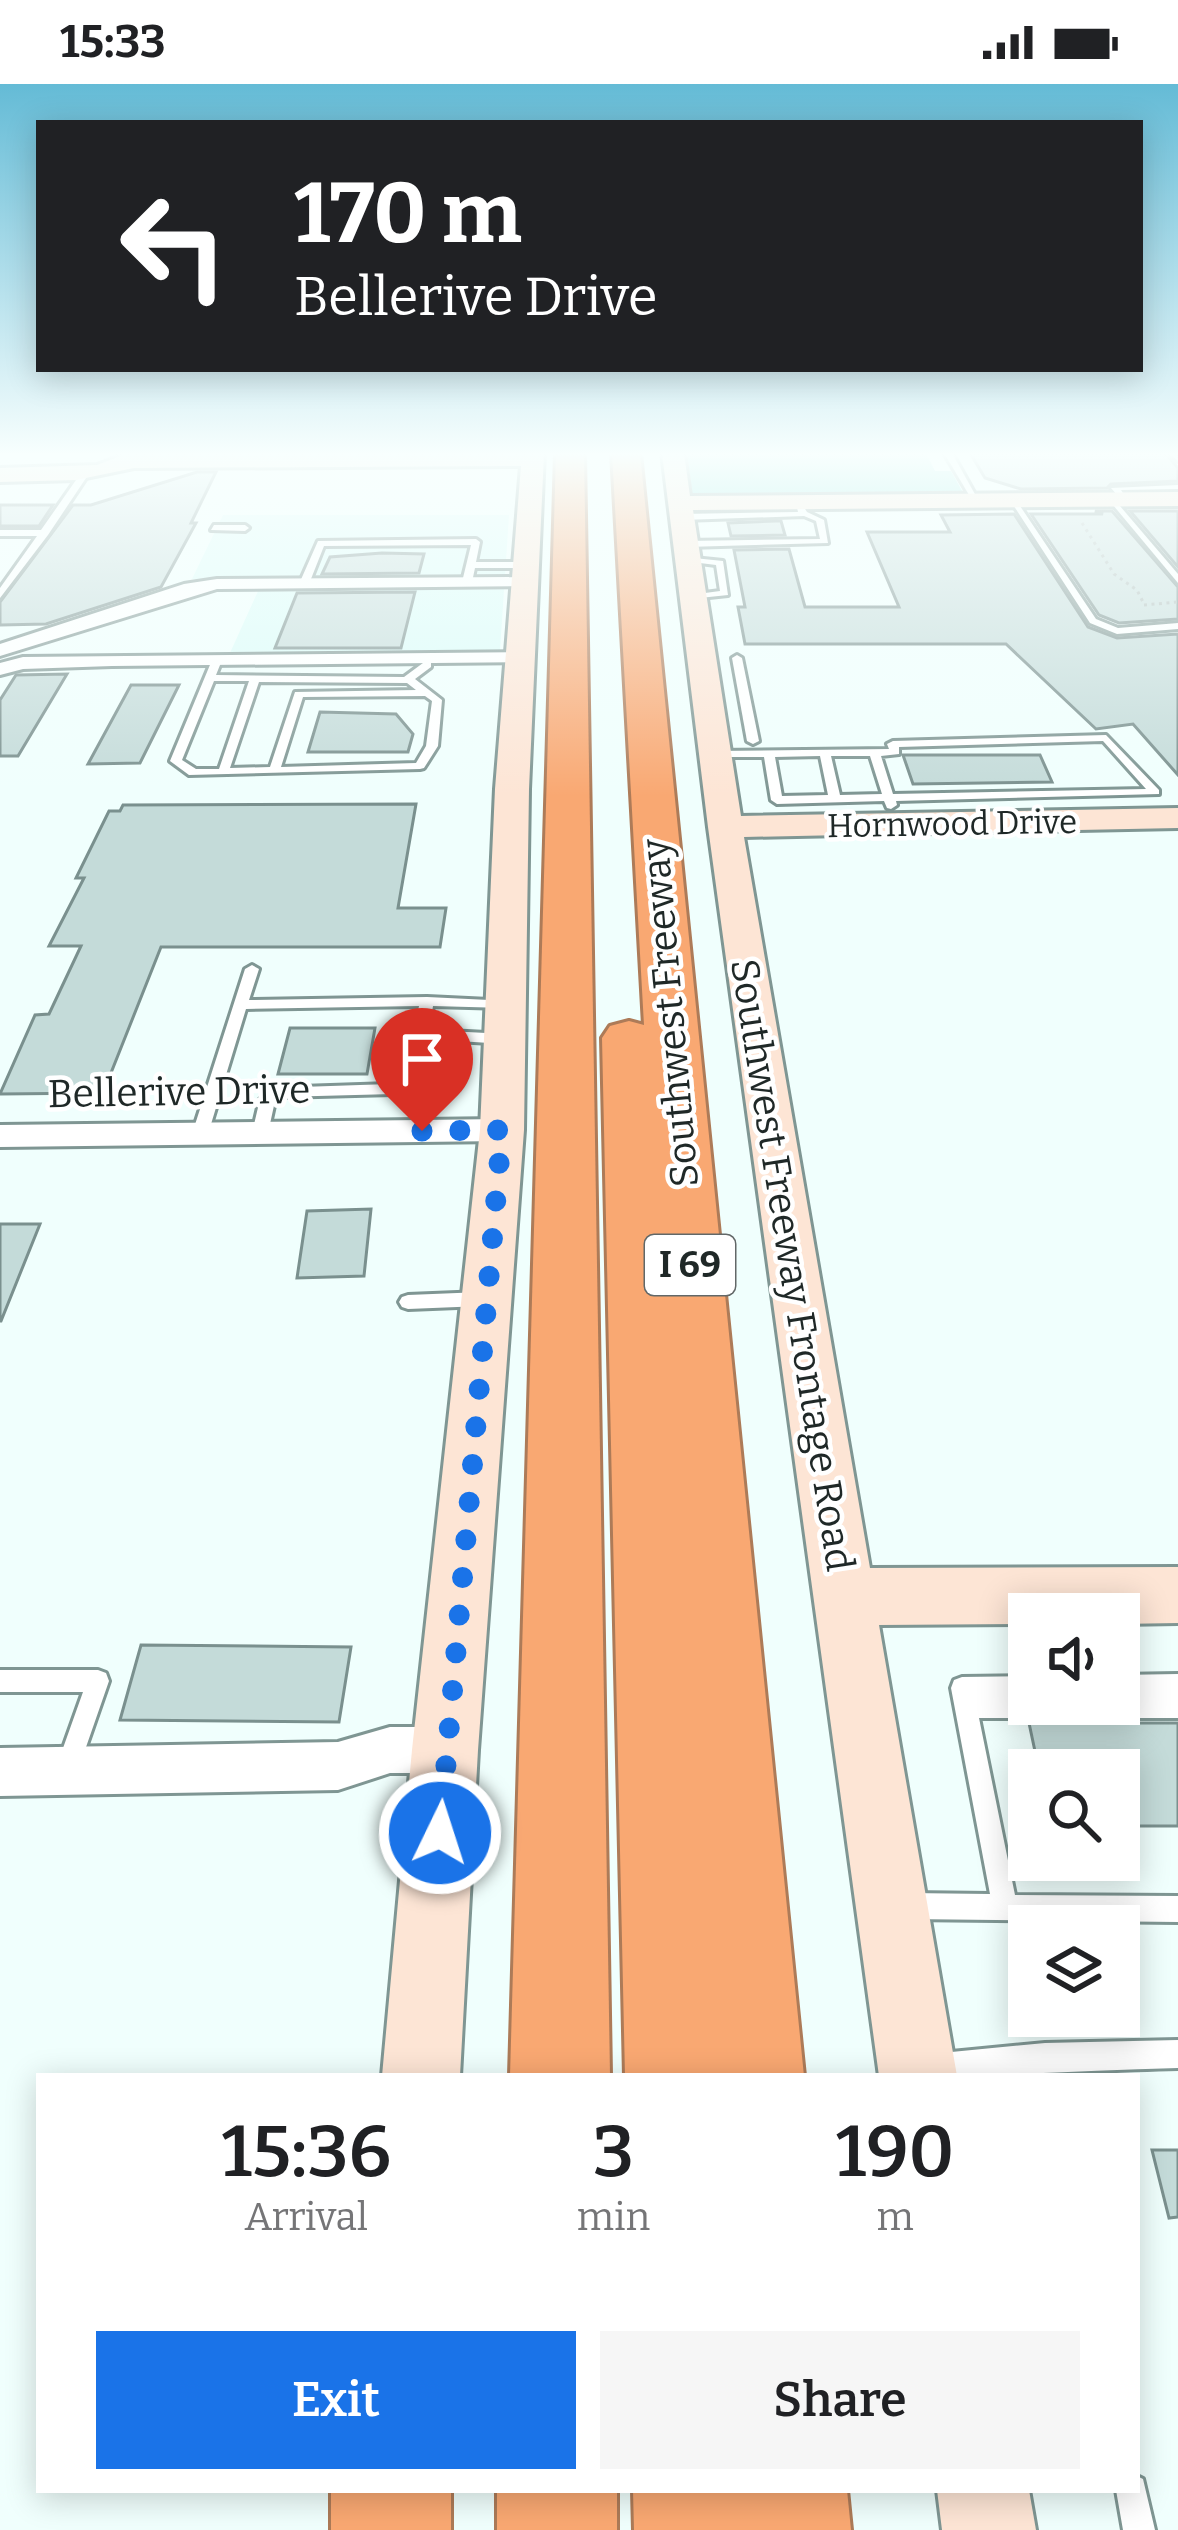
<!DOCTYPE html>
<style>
body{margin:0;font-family:Bitter,serif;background:#f6f6f6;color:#202124;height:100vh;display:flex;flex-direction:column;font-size:45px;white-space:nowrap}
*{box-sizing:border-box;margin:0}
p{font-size:39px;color:#757577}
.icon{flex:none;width:66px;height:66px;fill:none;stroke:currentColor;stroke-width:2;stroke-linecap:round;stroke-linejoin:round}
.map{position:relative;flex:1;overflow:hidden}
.drawer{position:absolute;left:36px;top:1989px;width:1104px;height:420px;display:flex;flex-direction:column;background:#fff;border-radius:0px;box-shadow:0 6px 30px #0003}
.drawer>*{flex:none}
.guide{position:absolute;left:36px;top:36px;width:1107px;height:252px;border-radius:0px;box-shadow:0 6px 30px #0003;background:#202124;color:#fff;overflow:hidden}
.fabs{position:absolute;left:1008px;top:1509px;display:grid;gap:24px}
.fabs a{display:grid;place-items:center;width:132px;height:132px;border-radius:0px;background:#fff;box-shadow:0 6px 30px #0003;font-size:60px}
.pin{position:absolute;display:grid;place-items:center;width:102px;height:102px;color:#fff;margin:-123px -51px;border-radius:50% 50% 50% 0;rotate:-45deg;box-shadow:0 0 12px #0007}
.pin .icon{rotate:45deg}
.me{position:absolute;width:132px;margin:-66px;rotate:4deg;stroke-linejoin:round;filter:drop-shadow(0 0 9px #0008)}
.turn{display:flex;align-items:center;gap:42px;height:252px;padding:0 60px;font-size:54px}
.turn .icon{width:156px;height:156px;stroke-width:2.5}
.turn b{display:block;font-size:84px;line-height:102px}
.eta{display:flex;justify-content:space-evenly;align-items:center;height:204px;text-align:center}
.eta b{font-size:72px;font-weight:600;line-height:84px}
.button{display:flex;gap:24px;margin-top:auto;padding:24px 60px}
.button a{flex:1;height:138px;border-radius:0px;background:#1a73e8;color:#fff;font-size:48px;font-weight:600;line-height:138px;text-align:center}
.button a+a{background:#f6f6f6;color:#202124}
.status{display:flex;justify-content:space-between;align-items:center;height:84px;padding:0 60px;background:#fff;direction:ltr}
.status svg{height:33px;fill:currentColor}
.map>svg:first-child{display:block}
.built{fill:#dafcf8}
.green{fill:#7fdfd7}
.building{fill:#c4dbd9;stroke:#7a908e;stroke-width:3}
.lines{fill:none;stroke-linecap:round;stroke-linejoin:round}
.lane-casing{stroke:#7f9693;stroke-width:6}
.street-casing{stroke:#7f9693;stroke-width:6}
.secondary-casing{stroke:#7f9693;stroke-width:6}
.highway-casing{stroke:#ad7b58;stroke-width:6}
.path{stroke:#acb9b7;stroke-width:3;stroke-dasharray:3 4.5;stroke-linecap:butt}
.lane{fill:#fff;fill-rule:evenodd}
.street{fill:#fff;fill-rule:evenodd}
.secondary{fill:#fde5d5;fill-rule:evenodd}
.highway{fill:#f9a872;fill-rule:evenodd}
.route{stroke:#1a73e8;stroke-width:21;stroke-dasharray:0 37.8}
.labels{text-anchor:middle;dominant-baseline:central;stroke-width:9;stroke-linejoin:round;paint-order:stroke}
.far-street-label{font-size:33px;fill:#1f2827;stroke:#fff}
.shield{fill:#fff;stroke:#626868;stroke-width:3}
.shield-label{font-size:36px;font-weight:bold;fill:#1f2827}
.street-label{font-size:39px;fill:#1f2827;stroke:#fff}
</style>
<div class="status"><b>15:33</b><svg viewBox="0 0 49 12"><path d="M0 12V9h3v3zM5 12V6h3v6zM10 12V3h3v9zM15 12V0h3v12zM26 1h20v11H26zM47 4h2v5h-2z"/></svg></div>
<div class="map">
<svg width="1178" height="2446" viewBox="0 0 1178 2446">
<rect width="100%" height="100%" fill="#f0fffd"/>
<!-- built -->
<path class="built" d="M223,431H509L500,566L230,569L259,505L192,495Z"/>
<!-- green -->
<path class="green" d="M687,369H926L935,387H951L965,412H699L692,409Z"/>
<!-- building -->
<g class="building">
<path d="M970,369H1165L1178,384V397L1111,400L1107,404L1021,405L985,394Z"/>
<path d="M197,388H216L191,439H196L161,503L46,540L0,541V518L73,421H91Z"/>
<path d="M0,421H53L39,442H0Z"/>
<path d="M1095,427H1112L1178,503V535L1119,539L1099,531L1031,430H1103Z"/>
<path d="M1130,427H1178V483Z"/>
<path d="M1014,430L1088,543L1117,554L1178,550V691L1133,640L1096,645L1006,560H745L738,523H745L734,466L789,465L805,523H899L867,448H950L941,431Z"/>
<path d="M775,437H781L785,451L731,452L728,439Z"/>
<path d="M382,469L424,470L419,489L322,490L330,473Z"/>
<path d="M415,508L401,564H275L297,509Z"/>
<path d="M67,590L18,672H0V616L16,591Z"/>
<path d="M131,601H179L140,679L88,680Z"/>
<path d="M320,628L396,630L413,650L408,668H308Z"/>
<path d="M903,671H1040L1052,698L913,700Z"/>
<path d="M416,720L398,824H446L440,863H161L103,1009L0,1010L35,931L49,930L81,862H49L84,794H76L109,727H120L123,721Z"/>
<path d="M290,944H375L367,990H278Z"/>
<path d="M371,1125L364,1192L297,1194L307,1127Z"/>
<path d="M0,1140H40L1,1237H0Z"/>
<path d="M141,1561L351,1563L339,1638L120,1636Z"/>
<path d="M1029,1639H1178V1742H1119V1686H1039Z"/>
<path d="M1152,2066H1178V2133L1169,2134Z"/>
</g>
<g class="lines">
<!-- lane casing -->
<g class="lane-casing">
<g id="lane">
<path d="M944,369H952L981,421H975Z"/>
<path d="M1169,369H1177L1178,377Z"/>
<path d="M83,386L90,388L48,451L0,514V504L37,452H0V446H41Z"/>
<path d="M1178,401V405L1121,406L1128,417L1124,419L1111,404Z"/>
<path d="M1108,415H1114L1178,490V499Z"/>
<path d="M1010,416H1016L1096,535L1118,544L1178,539V545L1117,550L1090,539Z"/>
<path d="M800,417L807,428L824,436L828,459L686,463L682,460L686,457L820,455L816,437L804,432L682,436L678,433L682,430L798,428L796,419Z"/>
<path d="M214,441H245L249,444L245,447L211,446Z"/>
<path d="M476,455L480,458L476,478H528L532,481L528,484H475L472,498L467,501L462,498L471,461L324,462L309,500L304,503L299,500L318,457Z"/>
<path d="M684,473L723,477L728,511L690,515V511L720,507L716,481L684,477Z"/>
<path d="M737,571L742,574L759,657L753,660L747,657L732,574Z"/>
<path d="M217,573L222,576L216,591L404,593L423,579H431V583L415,595L442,616L438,662L424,684L420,685L189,691L170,677L212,576ZM214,597H249L219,685H196L182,676ZM259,598L407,599L416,606L295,608L270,683L230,684ZM425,612L432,617L426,662L416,679L281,683L303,613Z"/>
<path d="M1106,651L1159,706V710L896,717L897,721L891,725L887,724L884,717L777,720L771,716L764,673H715L709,670L715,667L889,665L887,660L893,657ZM1103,657L1146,705L893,710L881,672L899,670V663ZM820,672L828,711L782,712L775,673ZM831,672H870L882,710L840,711Z"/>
<path d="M252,881L259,885L249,916L427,913L510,917V923L505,924L433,922L429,946L505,950L512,955L505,960L427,955L420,992L393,1010L280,1013L275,1017L268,1049L260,1054L252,1049L260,1015L271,1004L390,1000L405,990L419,922L246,925L208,1050L200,1055L194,1054L192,1050L245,885Z"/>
<path d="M482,1208L488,1210L491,1215L488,1220L482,1222L408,1225L402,1223L399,1218L402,1213L408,1211Z"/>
<path d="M0,1586H98L106,1589L109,1597L77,1689L69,1693L61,1689L57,1681L83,1608H0Z"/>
<path d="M1178,1590V1634H979L1015,1811L1178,1812V1838L908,1835L899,1831L895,1822L899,1813L908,1809L990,1810L951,1604L954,1596L962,1593L1029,1592V1620H1119V1591Z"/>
<path d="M1178,1956V1984C1092,1986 1006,1992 921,1992L917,1984L921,1974L931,1970L1045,1959Z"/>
<path d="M1137,2392L1143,2395L1155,2446H1123L1116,2406H1137Z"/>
</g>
</g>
<!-- street casing -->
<g class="street-casing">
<g id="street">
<path d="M528,493L537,498L534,502L217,505L0,572V560L184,500L217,495Z"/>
<path d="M523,568L530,570V578L112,582L23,585L0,591V579L23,573Z"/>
<path d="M502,1035L513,1038L518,1046L513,1054L502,1057L0,1063V1041Z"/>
<path d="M390,1643H445L462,1649L468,1666L462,1683L445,1689H390L338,1706L0,1712V1664L338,1658Z"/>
</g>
</g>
<!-- secondary casing -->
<g class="secondary-casing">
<g id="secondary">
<path d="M128,369H544L529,705L524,1046L478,1666L460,1992H382L412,1666L480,1046L495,705L521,382L134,384L76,396L0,398V384L97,381Z"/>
<path d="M662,369H684L690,412L1178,408V422L693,426L741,732L1178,724V744L744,753L870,1484L1178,1483V1539L1119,1540V1530H1029V1540L879,1541L957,1992H879L708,743Z"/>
<path d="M937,2406H1029L1036,2446H942Z"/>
</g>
</g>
<!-- highway casing -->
<g class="highway-casing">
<g id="highway">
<path d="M556,369H584L610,1992H510Z"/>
<path d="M612,369H640L804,1992H625L602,954L610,942L629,937L644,941Z"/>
<rect x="331" y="2406" width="120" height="40"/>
<rect x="497" y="2406" width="120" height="40"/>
<path d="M633,2406H847L851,2446H634Z"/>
</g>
</g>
<!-- path -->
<g class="path">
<path d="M1082,439L1114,490L1137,506L1143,518"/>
<path d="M1144,521L1178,518"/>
</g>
<!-- lane -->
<use href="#lane" class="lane"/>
<!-- street -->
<use href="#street" class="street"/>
<!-- secondary -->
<use href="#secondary" class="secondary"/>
<!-- highway -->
<use href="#highway" class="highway"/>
</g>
<!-- sky -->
<linearGradient id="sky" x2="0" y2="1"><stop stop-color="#64bbd6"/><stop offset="0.52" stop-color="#f8fffe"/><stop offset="1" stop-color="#f8fffe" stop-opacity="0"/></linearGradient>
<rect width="1178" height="712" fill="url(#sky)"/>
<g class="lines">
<!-- route -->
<path class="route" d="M422,1047L502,1046L440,1749"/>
</g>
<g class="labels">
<!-- far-street labels -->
<g class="far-street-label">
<text transform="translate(952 740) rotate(-1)">Hornwood Drive</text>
</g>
<!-- shield labels -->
<rect class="shield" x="645" y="1151" width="90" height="60" rx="9"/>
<g class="shield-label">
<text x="690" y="1181">I 69</text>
</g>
<!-- street labels -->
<g class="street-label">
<text transform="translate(670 929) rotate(-95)">Southwest Freeway</text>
<text transform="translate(179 1008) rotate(-1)">Bellerive Drive</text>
<text transform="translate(792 1181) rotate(81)">Southwest Freeway Frontage Road</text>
</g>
</g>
</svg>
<div class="fabs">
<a><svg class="icon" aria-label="sound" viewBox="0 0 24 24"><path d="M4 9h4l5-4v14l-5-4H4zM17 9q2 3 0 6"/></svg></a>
<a><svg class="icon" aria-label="search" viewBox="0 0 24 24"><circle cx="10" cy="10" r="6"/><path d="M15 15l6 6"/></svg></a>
<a><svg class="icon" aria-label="layers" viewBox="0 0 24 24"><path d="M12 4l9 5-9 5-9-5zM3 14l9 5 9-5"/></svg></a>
</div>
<div class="pin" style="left:422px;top:1047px;background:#d93025"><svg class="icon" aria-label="arrive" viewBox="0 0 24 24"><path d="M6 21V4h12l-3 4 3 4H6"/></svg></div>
<svg class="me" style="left:440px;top:1749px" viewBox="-20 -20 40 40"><circle r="17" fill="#1a73e8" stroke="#fff" stroke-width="3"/><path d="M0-11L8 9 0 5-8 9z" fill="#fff"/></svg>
<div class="guide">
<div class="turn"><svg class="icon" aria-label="left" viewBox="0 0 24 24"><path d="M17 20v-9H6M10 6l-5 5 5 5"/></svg><div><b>170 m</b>Bellerive Drive</div></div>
</div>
<section class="drawer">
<div class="eta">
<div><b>15:36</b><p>Arrival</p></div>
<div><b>3</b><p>min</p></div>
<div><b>190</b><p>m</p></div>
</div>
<div class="button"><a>Exit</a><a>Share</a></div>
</section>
</div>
